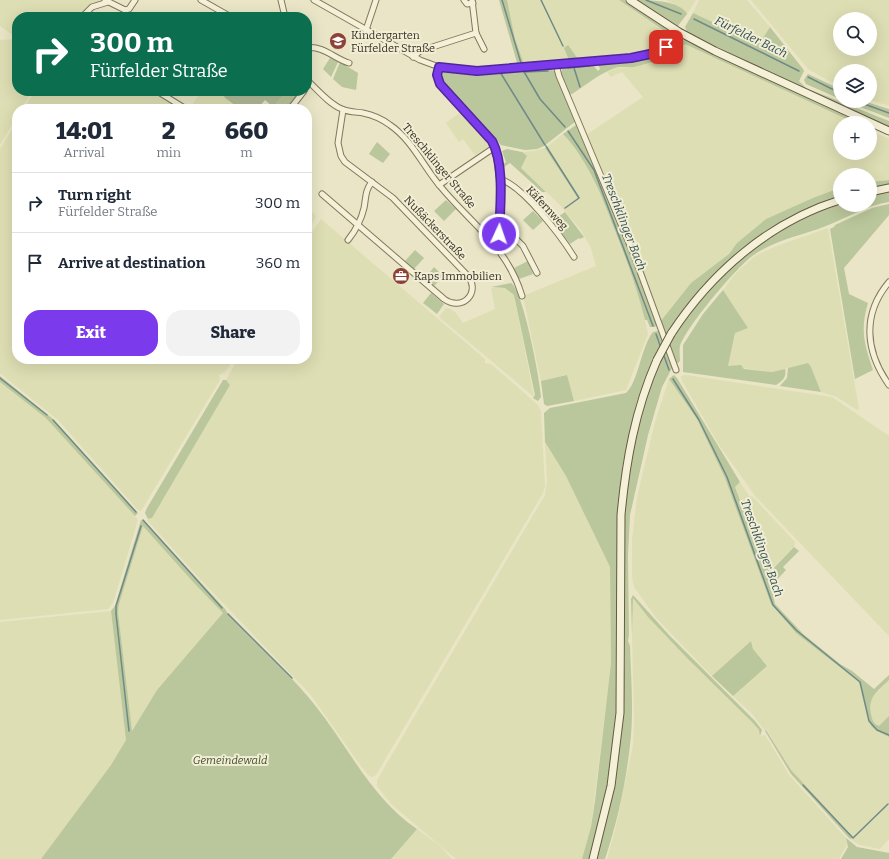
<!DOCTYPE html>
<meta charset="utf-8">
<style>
body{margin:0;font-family:Bitter,serif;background:#f2f2f3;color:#1f2937;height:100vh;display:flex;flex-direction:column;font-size:15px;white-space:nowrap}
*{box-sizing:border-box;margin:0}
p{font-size:13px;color:#747a83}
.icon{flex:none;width:22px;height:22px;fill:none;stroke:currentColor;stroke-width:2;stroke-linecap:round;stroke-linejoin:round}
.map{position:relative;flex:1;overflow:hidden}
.sheet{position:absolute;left:12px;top:104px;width:300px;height:260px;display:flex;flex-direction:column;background:#fff;border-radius:16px;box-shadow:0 4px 16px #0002}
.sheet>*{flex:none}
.hud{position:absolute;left:12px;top:12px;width:300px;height:84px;border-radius:16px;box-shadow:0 4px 16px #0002;background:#0b6e4f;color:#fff;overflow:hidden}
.controls{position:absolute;left:833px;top:12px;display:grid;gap:8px}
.controls a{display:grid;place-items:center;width:44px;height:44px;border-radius:50%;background:#fff;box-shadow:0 4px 16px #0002;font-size:20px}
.pin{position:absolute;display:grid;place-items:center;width:34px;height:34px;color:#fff;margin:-17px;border-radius:8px;box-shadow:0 2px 6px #0006}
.me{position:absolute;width:44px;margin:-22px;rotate:3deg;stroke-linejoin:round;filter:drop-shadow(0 0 3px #0008)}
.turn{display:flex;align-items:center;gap:14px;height:84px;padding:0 12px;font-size:18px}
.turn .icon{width:52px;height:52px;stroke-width:2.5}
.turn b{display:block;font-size:28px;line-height:34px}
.eta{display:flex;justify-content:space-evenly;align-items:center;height:68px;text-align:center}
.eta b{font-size:24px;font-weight:800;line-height:28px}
.cta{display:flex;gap:8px;margin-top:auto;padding:8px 12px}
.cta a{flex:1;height:46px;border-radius:16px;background:#7c3aed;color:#fff;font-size:16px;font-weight:800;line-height:46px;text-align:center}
.cta a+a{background:#f2f2f3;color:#1f2937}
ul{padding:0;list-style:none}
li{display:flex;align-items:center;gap:12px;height:60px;padding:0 12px;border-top:1px solid #e0e1e3}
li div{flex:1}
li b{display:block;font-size:15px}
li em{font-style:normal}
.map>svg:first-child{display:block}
.farmland{fill:#dedeb4;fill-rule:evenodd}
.green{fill:#bac69b;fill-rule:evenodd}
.cemetery{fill:#b2bc99}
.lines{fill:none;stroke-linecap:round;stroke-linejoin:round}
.stream{stroke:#6f8b88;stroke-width:1.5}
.minor-casing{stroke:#83785d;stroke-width:7}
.secondary-casing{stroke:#655941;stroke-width:9}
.minor{stroke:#f5f1d8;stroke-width:5}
.secondary{stroke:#f5f1d8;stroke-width:7}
.secondary-bridge-casing{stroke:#655941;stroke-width:9;stroke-linecap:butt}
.secondary-bridge{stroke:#f5f1d8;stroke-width:7}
.route-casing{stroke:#51269a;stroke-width:10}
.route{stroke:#7c3aed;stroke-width:7}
.labels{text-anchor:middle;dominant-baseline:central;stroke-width:4;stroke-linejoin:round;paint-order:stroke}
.poi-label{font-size:11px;fill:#352d20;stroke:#f2eed5;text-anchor:start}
.street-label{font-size:11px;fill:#352d20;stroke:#f2eed5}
.park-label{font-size:11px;font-style:italic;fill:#3f4f28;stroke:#f2eed5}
.water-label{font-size:12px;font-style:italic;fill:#314f53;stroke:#f2eed5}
</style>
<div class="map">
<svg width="889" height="859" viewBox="0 0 889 859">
<rect width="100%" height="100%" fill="#e9e5c6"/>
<!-- farmland -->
<g class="farmland">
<path d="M0,0H100V1L92,5L80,17H17V36H14L0,26Z"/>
<path d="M507,0H619L669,35L663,44L633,55L578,59L567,45L569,60L524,64L515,39Z"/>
<path d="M666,0H696L687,14L681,7Z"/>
<path d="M699,0H747L770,27L760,43L756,44L741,35L693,13Z"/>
<path d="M751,0H889V106L870,100V71H840V87L808,69ZM840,19H870V49H840Z"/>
<path d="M17,39V91H32L21,109H17V116L0,145V40Z"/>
<path d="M685,44L855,123H840V153H870V130L889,139V180L870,182V175H840V188L815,197L766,219L737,243L729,254L691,283L660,322L626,231L586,135L643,97L622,72L611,77L607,72L617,68L634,67L659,59L679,49Z"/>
<path d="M35,91H156L184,109H24Z"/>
<path d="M202,91H229L225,97L240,109H189Z"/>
<path d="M461,112L488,143V147L475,155L463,139L459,142L446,123Z"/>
<path d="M17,121V359H233L226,371L219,375L220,380L141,511L138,510L58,420L0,373V149Z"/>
<path d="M563,134L587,165L605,205L640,298L648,334L626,390L574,401L567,375L541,381L523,296L596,266L591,248L581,230L559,204L521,168L527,157L522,152L534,151L545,148L578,198L564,208L580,198L547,147Z"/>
<path d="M307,207L316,216L307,234Z"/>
<path d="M321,219L485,359V363L491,364L538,405L541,411L545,486L543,493L376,775L373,777L369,776L360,765L310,694L199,578L147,520L152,518L230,385L226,380L238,359H307V240Z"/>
<path d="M828,228L859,409L857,410L837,397L821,392L811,367L808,363L772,372L728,366L735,333L748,328L723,290L735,274L755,256L774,247Z"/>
<path d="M491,288H505L514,295L534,397L439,317L446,308L450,309L455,312L463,323L495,309Z"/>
<path d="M686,375L832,397L889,436V636L756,497L719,445L682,381L681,376Z"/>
<path d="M669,379L697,419L725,478L771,604L796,633L859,682L871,726L877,731L889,737V839L880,849L860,845L850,839L852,837L791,770L767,730L765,731L753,715L733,696L767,666L753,649L751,641L712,676L657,619L634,587L632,577V540L637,497L655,422Z"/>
<path d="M0,382L46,417L138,520L113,603L108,609L0,620Z"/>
<path d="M545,442L566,476L610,567L611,663L591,827L582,859H456L391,804L377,786V780L545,495L547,482Z"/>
<path d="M740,482L749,496L753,497L795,542L794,547L770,571L763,563L735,487Z"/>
<path d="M143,525L194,583L224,613L157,690L132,731L118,612L119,604Z"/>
<path d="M633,598L648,617L687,658L753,723L759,730L760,736L765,735L790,776L846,838L847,845L839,859H607L616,826L633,745L634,720L632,635Z"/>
<path d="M111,611L126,740L111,765L41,859H0V622Z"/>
<path d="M889,680V716L879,727L872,721L869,708L870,700Z"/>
<path d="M417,829L440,846L452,859H391Z"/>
</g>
<!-- green -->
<g class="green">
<path d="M499,0H507L515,39L524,64L569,60L564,48L568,45L578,59H581C606,57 649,59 667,40L669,34L619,0H624L668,30L670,36L665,45L641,56L518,66Z"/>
<path d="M634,0C649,0 680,0 687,14L677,27Z"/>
<path d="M693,13L741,35L756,44L760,43L770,27L803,69L804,71L799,81L806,88L802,89L687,32L685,27Z"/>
<path d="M684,40L691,42L865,123H855L685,44C672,55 652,63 634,67C628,68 621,66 615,68C600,73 586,85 572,94H569L561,75L562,69L568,66L592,64L598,71L600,69L598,64C619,65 643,61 662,52C669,49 677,41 684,40Z"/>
<path d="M330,58L338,62L331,77L323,69Z"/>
<path d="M340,62L358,73L356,90L342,87L333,79Z"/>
<path d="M545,68H550L556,73L576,121L544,146L537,149L525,150L501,145L443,86L439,77L444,71L476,73Z"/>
<path d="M808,74L840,89V99L806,84L804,80Z"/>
<path d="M811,90L889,121V129L810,92Z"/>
<path d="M287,91H302L288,109H276L273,107Z"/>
<path d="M845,101H863L889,109V118Z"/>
<path d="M576,125L623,233L657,324L655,327H650L647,320H645C638,291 628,264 617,236C603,199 590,163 563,134Z"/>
<path d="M377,142L390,154L383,163L369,154Z"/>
<path d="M547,147L580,198L565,209L578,198L545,148Z"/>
<path d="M507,149L522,152L527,156L521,168L546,192H542L510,163L502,168V165L506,162L502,151Z"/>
<path d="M889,180V185L870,188V182Z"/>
<path d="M840,188V198L738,254L707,282L665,336L660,322L691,283L729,254L737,243L766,219L815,197Z"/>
<path d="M889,192V202C867,205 847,218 826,226C803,235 776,240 755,254C737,266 687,326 680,346C679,351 680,356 680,361L678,363H675L668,345C708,277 766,230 840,204V205H870V195Z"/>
<path d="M446,200L456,209L444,221L434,211Z"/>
<path d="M889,204V215L844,268L849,294L868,303C860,329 864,344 873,370L855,379L830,229L834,227L835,225L872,208Z"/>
<path d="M533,211L543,221L533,230L523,220Z"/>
<path d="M565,212L584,237L580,239L579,238L570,244L552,221Z"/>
<path d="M415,250L424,258L414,269L405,261Z"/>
<path d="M528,261L533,274L519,279L514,268Z"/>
<path d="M434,267L443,276L434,286L425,278Z"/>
<path d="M511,283C523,290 540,379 541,397L538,401L533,398L535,395L514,295L505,288L491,287Z"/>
<path d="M723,290L748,328L735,333L728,366L741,365L744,369L772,372L785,369C787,377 782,381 776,385L683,372V345L703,314Z"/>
<path d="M431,293L444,304L437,314L423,303Z"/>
<path d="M658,331L663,340L653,358L637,401L623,464L621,489L619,692L610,776L590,859H582L591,827L595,801L611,663L610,567L566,476L545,442L544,413L550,408L626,393C638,383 641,347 653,332Z"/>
<path d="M666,350L672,368L662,387L648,435L630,515L628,555L629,635L628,641L630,646C631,679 634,712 630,745C626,783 617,823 605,859H595L609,811L620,743L625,658L624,516L631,448L650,381Z"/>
<path d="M808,363L811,367L821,392L780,386L787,378L788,368Z"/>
<path d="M567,375L574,401L547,406L544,404L541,381Z"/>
<path d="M674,375L677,378L740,482L735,487L763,563L771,571L794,547L799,551L783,567L786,570L771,586L775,604L803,634L840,664L852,671L874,689L889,675V680C878,691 867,697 871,714C872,719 873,724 879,726L889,716V737L877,731L871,726L859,682L796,633L771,604L725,478L697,419L669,379Z"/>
<path d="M0,376L53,419L138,513L135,516L46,418L0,382Z"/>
<path d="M223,380H226L230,385L152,518L148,519L145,513L147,508Z"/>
<path d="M141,520L144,521L226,610V611C255,642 287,671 314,704C348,746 371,798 417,829L391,859H41L111,765L126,740L111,611L115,606ZM143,526L194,583L223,613L157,690L132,731L118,612L119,604Z"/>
<path d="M633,595L669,635L755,721L762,730L760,736L759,730L753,723L687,658L648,617L633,598L632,635L631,599Z"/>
<path d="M751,641L753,649L767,666L733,696L712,676Z"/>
<path d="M766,730L791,770L853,837L850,839L791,774L765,731Z"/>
<path d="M846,838L857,847L889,853V859H841L848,847Z"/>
</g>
<!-- cemetery -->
<path class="cemetery" d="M229,91H287L273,107L265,100L257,109H240L224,97Z"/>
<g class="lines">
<!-- stream -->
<g class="stream">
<path d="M502,0L521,63"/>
<path d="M541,0L563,46"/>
<path d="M646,0L681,14"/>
<path d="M694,19L799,71"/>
<path d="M568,68L589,66"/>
<path d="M574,68L580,87"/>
<path d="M523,70L540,99L565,127"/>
<path d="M500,72L545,145"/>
<path d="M524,72L548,71"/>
<path d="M808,77L840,93"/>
<path d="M856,101L889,113"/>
<path d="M568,131L594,170L653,326"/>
<path d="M546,146L579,198L565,208"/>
<path d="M656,334L661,348"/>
<path d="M663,353L669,370"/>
<path d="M0,378L47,415"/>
<path d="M673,379L699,420L727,477L773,605L796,630L860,682L869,721L877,730L889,735"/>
<path d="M53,420L136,512"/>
<path d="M143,520L222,608"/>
<path d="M228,614L292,678"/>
<path d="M129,731L116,614V606L141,526"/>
<path d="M803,785L853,838L888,804"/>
</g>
<!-- minor casing -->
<g class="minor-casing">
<g id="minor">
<path d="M105,0L125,10L129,9L135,0"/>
<path d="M201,0L231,17"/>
<path d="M281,0L285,17"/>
<path d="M314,0L420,60L439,67L477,71L641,57L666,47L679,32"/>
<path d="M464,0L467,4L473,3"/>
<path d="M472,0L476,33"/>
<path d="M82,17L92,7L108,2"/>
<path d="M366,30L376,0"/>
<path d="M307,48C322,45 335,59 349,63"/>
<path d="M413,57L420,51L476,33L484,49"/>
<path d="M556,65L559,76L634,255L676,370"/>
<path d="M439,67L437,75L440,84L492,141C500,156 505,232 495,244"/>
<path d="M307,80C317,89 329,104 342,109C348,112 356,112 363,113C373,115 382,119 390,125C412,140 423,166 440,186C471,224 507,246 522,296"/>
<path d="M157,91L186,109"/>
<path d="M290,109L304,91"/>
<path d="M500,179C523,186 561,236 574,257"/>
<path d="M439,185L495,147"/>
<path d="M322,194L444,299C462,312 481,293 468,276L393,198L345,162L341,156L338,143L343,110"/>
<path d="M500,223L523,246L537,273"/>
<path d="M348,240C356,230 361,221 364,208C366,198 365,190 372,182"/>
<path d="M889,282C862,314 865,351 889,385"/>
</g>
</g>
<!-- secondary casing -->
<g class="secondary-casing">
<g id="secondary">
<path d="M630,0L679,32L715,51L889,131"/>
<path d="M870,192L889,188"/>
<path d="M671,334C711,273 769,222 840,200"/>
<path d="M593,859L611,786L620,713L621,515C626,461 635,410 657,360"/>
</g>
</g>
<!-- minor -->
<use href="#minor" class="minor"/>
<!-- secondary -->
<use href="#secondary" class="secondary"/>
<!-- secondary-bridge casing -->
<g class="secondary-bridge-casing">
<path id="secondary-bridge" d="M657,360L671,334"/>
</g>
<!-- secondary-bridge -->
<use href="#secondary-bridge" class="secondary-bridge"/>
</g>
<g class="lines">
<!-- route casing -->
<g class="route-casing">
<path id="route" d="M499,234C500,208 505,165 492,141L440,84L437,75L439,67L477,71L631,58L650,54L666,47"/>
</g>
<!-- route -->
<use href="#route" class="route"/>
</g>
<!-- icons -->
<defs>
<g id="school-disc" transform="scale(0.9)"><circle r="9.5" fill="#8c4234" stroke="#f2eed5"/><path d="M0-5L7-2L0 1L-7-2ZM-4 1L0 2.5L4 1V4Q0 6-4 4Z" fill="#fff"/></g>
<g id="office-disc" transform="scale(0.9)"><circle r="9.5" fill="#8c4234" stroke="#f2eed5"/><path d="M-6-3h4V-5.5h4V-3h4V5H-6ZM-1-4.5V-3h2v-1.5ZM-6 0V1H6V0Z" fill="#fff"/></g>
</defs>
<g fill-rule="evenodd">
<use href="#school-disc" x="338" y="41"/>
<use href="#office-disc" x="401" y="276"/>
</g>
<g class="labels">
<!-- poi labels -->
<g class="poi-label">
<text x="351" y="35">Kindergarten<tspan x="351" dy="13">Fürfelder Straße</tspan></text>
<text x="414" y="276">Kaps Immobilien</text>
</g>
<!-- street labels -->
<g class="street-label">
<text transform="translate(439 166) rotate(50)">Treschklinger Straße</text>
<text transform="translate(547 208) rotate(47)">Käfernweg</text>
<text transform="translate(435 228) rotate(46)">Nußäckerstraße</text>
</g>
<!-- park labels -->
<g class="park-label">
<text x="230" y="760">Gemeindewald</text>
</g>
<!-- water labels -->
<g class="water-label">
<text transform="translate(751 37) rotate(26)">Fürfelder Bach</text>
<text transform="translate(624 222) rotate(69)">Treschklinger Bach</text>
<text transform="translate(762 548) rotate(70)">Treschklinger Bach</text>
</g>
</g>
</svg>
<div class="controls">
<a><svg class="icon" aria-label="search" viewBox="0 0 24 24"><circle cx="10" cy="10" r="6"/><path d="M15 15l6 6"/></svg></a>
<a><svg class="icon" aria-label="layers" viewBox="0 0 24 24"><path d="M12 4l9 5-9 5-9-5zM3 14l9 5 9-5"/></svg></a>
<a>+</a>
<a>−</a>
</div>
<div class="pin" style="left:666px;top:47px;background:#d93025"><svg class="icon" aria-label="arrive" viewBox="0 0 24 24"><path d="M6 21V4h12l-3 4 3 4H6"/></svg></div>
<svg class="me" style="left:499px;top:234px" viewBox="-20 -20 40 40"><circle r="17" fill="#7c3aed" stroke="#fff" stroke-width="3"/><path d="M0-11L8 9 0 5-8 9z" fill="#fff"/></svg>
<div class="hud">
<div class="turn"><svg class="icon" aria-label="right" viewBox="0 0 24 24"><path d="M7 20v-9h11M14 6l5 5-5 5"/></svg><div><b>300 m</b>Fürfelder Straße</div></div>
</div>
<section class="sheet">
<div class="eta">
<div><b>14:01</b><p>Arrival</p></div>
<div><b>2</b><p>min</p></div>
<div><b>660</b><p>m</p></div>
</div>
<ul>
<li><svg class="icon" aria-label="right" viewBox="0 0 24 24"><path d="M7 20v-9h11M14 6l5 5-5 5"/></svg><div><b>Turn right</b><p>Fürfelder Straße</p></div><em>300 m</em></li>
<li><svg class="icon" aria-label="arrive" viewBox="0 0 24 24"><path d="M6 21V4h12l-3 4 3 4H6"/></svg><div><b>Arrive at destination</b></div><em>360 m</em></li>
</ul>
<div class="cta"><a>Exit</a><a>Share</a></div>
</section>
</div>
